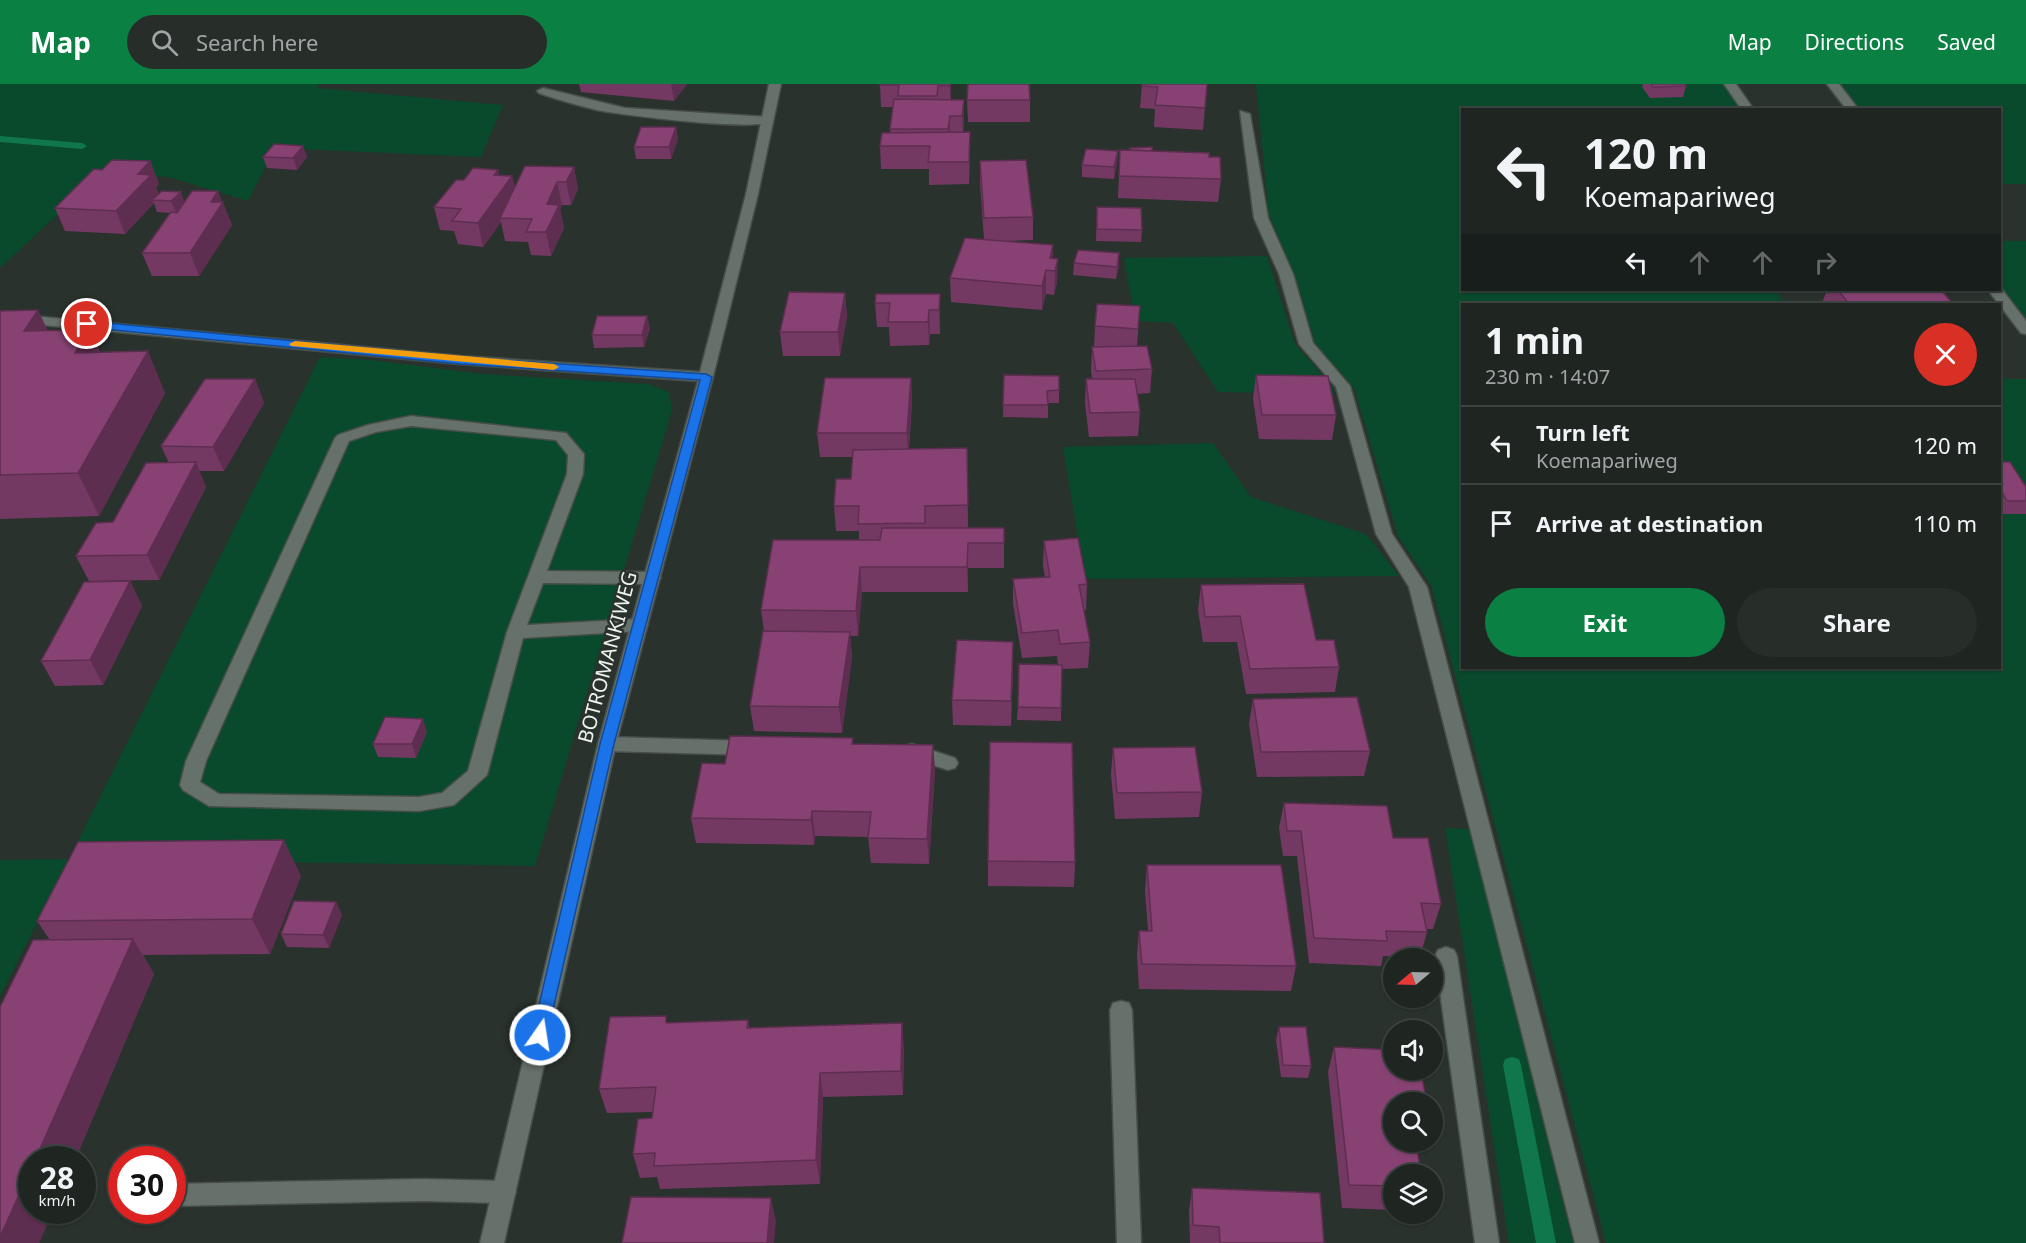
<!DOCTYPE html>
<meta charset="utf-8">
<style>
body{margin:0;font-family:"Noto Sans",sans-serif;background:#272e2a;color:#f1f3f6;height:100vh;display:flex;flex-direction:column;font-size:22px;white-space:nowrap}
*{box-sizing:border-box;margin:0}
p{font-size:20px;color:#a1a5a5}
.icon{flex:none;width:33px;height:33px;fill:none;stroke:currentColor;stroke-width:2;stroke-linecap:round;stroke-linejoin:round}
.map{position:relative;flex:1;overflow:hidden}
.details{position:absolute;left:1461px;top:219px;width:540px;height:366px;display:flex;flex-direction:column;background:#1f2622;border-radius:0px;box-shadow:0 2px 4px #0004,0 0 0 2px #3c4340}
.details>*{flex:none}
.banner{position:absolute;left:1461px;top:24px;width:540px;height:183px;border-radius:0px;box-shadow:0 2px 4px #0004,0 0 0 2px #3c4340;background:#1f2622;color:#f1f3f6;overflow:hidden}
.needle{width:39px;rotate:251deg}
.buttons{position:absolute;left:1383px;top:864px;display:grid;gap:12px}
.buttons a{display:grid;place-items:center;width:60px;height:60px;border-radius:50%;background:#1f2622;box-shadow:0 2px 4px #0004,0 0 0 2px #3c4340;font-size:30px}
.speed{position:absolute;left:18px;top:1062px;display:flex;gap:12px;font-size:30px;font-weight:700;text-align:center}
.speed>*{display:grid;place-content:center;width:78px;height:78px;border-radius:50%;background:#1f2622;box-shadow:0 2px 4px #0004,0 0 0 2px #3c4340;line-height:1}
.speed small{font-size:15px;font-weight:400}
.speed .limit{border:9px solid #d22;background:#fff;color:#111}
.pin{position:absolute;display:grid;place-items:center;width:51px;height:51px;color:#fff;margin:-26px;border:3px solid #fff;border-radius:50%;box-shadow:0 2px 6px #0007}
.me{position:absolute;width:66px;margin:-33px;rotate:13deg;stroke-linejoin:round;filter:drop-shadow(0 0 4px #0008)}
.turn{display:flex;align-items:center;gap:21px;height:126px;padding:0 24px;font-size:27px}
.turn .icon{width:78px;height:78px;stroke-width:2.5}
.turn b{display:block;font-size:42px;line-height:51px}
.lanes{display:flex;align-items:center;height:57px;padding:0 24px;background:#0003;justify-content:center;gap:30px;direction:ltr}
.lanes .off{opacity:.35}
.round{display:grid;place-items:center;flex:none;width:63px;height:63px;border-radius:32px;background:#272e2a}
.head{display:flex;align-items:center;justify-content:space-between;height:102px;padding:0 24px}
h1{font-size:36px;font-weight:700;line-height:45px}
.action{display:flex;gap:12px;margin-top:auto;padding:12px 24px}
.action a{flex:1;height:69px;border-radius:36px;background:#0b8043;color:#fff;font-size:24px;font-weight:700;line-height:69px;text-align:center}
.action a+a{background:#272e2a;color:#f1f3f6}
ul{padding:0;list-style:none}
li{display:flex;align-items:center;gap:18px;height:78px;padding:0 24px;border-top:2px solid #3c4340}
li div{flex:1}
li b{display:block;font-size:22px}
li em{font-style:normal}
header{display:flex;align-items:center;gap:36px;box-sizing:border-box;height:84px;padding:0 30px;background:#0b8043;color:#fff}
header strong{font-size:28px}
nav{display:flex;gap:33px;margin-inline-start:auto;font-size:21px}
.search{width:420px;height:54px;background:#272e2a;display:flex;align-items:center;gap:15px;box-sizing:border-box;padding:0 21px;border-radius:33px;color:#a1a5a5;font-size:22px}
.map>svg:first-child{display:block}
.green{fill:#09492c}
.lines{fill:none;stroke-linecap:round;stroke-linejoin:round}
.stream{fill:#10774a;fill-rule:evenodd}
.lane-casing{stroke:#474e49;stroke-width:3}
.street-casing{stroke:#474e49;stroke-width:3}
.lane{fill:#67716b;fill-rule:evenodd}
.street{fill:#67716b;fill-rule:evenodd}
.wall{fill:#743963}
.shaded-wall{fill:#5e2e50}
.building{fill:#874273;stroke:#5e2e50;stroke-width:1.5}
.route{fill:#1a73e8;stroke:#114b97;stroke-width:1.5}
.slow{fill:#f59e0b}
.labels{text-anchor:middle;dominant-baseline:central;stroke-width:5;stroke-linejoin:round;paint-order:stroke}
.street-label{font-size:20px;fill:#eef3ef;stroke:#29322d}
</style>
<header>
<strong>Map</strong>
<div class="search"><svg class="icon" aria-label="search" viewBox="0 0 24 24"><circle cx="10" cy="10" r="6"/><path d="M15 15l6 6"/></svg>Search here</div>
<nav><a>Map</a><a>Directions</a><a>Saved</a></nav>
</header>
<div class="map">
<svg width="2026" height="1159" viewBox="0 0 2026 1159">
<rect width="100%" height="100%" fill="#29322d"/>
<!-- green -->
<g class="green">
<path d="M0,0H320L317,4L503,21L481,73L275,64L248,117L169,93L101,90L0,184Z"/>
<path d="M1256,0H1723L1742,25L1462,26V206H1775L1784,220H1462V584H2000V295H2026V1159H1606L1431,501L1398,452L1354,304L1315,259L1295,191L1269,131Z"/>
<path d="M1838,0H2026V100H2000V26L1859,25Z"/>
<path d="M2000,157H2026V234L2000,201Z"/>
<path d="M1267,172L1295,260L1333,303L1334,310L1218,308L1173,239L1135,237L1124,174Z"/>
<path d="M320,273L371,276L483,290L648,300L669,308L672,326L535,782L69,775L0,912V776L69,775Z"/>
<path d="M1213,359L1251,413L1366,450L1399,492L1085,495L1063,363Z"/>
<path d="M1445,744L1470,745L1573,1159H1509Z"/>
</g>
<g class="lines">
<!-- stream -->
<g class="stream">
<path d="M0,52L82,59L87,62L82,65L0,58Z"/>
<path d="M1512,973L1519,975L1521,981L1556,1159H1536L1503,981L1505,975Z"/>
</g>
<!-- lane casing -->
<g class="lane-casing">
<g id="lane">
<path d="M1724,0H1736L1754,26H1742Z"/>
<path d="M543,4L625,24L766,33L772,37C759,48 621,31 597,26C577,21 558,16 539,9L537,7Z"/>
<path d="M411,332L566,349L584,370L583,390L547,487L652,488L661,494L652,500L543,499L527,541L639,535L648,541L639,547L523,554L487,691L454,721L419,727L209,722L183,706L180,701L186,677L335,354L338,351L368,341ZM411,342L556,356L568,371L567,390L507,548L468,687L442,709L419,713L219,710L200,698L206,677L349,357L376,348Z"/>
<path d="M607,653L752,657L759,659L761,664L759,669L752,671L607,667L600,665L598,660L600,655Z"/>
<path d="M912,660L955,674L958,679L955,684L948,686L905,672L903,667L905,662Z"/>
<path d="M1446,863L1454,866L1457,872L1499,1159H1475L1435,872L1438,866Z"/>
<path d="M1121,917L1129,919L1132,926L1141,1159H1117L1110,926L1113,919Z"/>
<path d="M423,1095L504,1097L512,1100L516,1108L512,1116L504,1119L423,1117L172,1122V1100Z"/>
</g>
</g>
<!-- street casing -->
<g class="street-casing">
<g id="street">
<path d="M769,0H781L758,110L713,293L616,660L504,1159H480L598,660L698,297L460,280L0,237V229L460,272L700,288L746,110Z"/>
<path d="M1827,0H1839L1859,26H1847Z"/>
<path d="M1240,27L1250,30L1268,134L1293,190L1313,259L1350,302L1392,450L1427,503L1599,1159H1575L1409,503L1376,450L1336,303L1299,260L1279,190L1254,134Z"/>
<path d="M2000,203L2026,237V250L2021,249L1988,206H2000Z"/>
</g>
</g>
<!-- lane -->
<use href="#lane" class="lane"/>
<!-- street -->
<use href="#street" class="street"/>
</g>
<!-- wall -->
<g class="wall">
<path d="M579,0H687L674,17L581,8Z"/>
<path d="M880,0H951V16H964V38L963,48L970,71L969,100L929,101V85H881L880,62L890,49L893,23H881Z"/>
<path d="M1142,0H1207L1203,46L1154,43L1155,25L1140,24Z"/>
<path d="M1643,0H1684L1686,2L1683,13L1650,14L1642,3Z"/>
<path d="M967,16H1030V38H968Z"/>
<path d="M676,43L678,55L671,75H636L634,63Z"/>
<path d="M303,62L307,73L297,86L267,84L263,73Z"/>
<path d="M1120,66L1152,67L1209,73L1221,95L1218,118L1118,114Z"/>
<path d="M1118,67L1117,79L1114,95L1082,93V81Z"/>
<path d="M150,77L159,100L156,103L158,110L184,118H222L232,141L199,192H152L142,169L170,129L157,128L154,119L125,150L65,147L55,124L102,86Z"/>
<path d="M980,77L1033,133V156L1005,157L1053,174L1057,198L1054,211L1046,210L1042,226L951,218L950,194L984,155L980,99Z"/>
<path d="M574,83L578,105L571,121H562L560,126L564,144L551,172L531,171L528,158L505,157L501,138L483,163L458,160L454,147L440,146L434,123L464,96L500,91L512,92L515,104Z"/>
<path d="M1097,123L1142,146L1141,158L1096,157Z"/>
<path d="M1119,169V182L1116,195L1073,191L1074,179Z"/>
<path d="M1827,206H1941L1953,220H1823L1822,219Z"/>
<path d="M845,209L847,233L840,272H783L780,248Z"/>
<path d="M940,210V250H930L929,261L890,262L889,243H877L875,219Z"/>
<path d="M1140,222L1137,262L1152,285L1150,309L1137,310L1140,328L1138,352L1089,353L1085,319L1086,295H1092L1091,287L1092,263H1094L1095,242Z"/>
<path d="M0,227L48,247L89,246L100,268L165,309L99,432L0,435Z"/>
<path d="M650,244L644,263L594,264L592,251Z"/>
<path d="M1004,291L1059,292V319H1048V334L1003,333Z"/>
<path d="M1256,291L1336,331L1332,356L1259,355L1253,315Z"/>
<path d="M911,294L912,318L909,365L967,364L968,444H1004V484H968V508H862L858,552H850L852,573L842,649L754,647L750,622L764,547L761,526L859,456V447H836L834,422L851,395L853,373H820L817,349Z"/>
<path d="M255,295L264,319L224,387H199L206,403L159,496L89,497L76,472L113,438L169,379L161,362Z"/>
<path d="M2000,378L2026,403V430H2000Z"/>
<path d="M1044,457L1087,500L1086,526H1084L1090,558L1088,584L1062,585L1061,637L1017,636L1018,623L1058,581L1057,572L1022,574L1013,520V495L1045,493L1043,482Z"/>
<path d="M130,497L142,522L103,601L55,602L41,577Z"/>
<path d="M1201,501L1316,556L1339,583L1335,608L1246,610L1237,558H1203L1198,526Z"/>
<path d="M1013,583L1011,642L953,641L952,616Z"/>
<path d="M1253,615L1370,667L1364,692L1257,693L1249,640Z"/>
<path d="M427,648L416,674L378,673L373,660Z"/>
<path d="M853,654V660L933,661L935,686L929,780L871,779L868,753L815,752L814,761L696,759L691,734L725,680Z"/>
<path d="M1113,664L1202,708L1199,733L1115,735L1111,690Z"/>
<path d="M1284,719L1393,754L1441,820L1433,845H1426L1427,848L1420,873L1383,872L1381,882L1309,879L1297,772H1283L1279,744Z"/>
<path d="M988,777L1075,778L1074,803L988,802Z"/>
<path d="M1147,781L1296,882L1291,907L1139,905L1137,871L1139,847H1148L1145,806Z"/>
<path d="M301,792L270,870L143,871L154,890L75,1076H32V1126H53L39,1159H0L50,856L37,837Z"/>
<path d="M336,818L342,831L329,864L287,863L281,850Z"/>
<path d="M748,936L749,944L904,964L903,1011L823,1013L820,1100L660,1105L657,1093L640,1094L633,1070L652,1034L653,1028L607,1029L599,1005L668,939Z"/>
<path d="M1279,943L1311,982L1308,994L1281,993L1276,956Z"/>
<path d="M1334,963L1425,1010L1422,1018H1394V1126L1342,1124L1328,988Z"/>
<path d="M1192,1104L1324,1159H1190L1189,1127Z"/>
</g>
<!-- shaded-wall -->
<g class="shaded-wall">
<path d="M671,0H687L674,17Z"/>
<path d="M950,0H951V10L950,24Z"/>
<path d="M964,16V38L963,54L962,32Z"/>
<path d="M950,32V54L949,68L948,45Z"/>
<path d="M676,43L678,55L671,75L669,63Z"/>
<path d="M970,48V71L969,100V78Z"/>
<path d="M303,62L307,73L297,86L293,74Z"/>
<path d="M1118,67L1117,79L1114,95V83Z"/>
<path d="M150,77L159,100L156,103L160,113L152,116L154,119L125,150L116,127L138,90Z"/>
<path d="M574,83L578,105L571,121L566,98Z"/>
<path d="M498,86L503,105L512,92L517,115L500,134L501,138L483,163L478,139L494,91Z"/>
<path d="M557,98L562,121L560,126L564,144L551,172L546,148L547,120Z"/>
<path d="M218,107L223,120V118L232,141L199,192L190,169L211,118Z"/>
<path d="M181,108L185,120L176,129L171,117Z"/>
<path d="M1053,161V184L1050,174Z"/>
<path d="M1119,169V182L1116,195L1117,183Z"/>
<path d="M1058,175L1057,198L1054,211L1055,187Z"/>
<path d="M1046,186V210L1042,226V202Z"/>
<path d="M845,209L847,233L840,272L838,248Z"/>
<path d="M940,210V250L939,226Z"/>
<path d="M38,226L58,268L24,247Z"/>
<path d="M929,226L930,250L929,261L928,238Z"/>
<path d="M647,232L650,244L644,263L642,251Z"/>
<path d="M89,246L108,288L75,269Z"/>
<path d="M148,267L165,309L99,432L78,389Z"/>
<path d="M911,294L912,318L908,373L907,349Z"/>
<path d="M255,295L264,319L224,387L213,363Z"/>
<path d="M196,378L206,403L159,496L147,471Z"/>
<path d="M968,459V508L967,483Z"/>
<path d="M860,483L862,508L858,552L856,527Z"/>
<path d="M130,497L142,522L103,601L90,576Z"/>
<path d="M850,548L852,573L842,649L839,623Z"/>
<path d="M1013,558V583L1011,642V617Z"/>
<path d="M423,635L427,648L416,674L412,660Z"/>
<path d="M933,661L935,686L929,780L927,755Z"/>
<path d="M812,727L815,752L814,761L811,736Z"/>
<path d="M284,756L301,792L270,870L252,835Z"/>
<path d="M336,818L342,831L329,864L323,851Z"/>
<path d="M133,855L154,890L75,1076H35Z"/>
<path d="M902,939L904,964L903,1011L901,987Z"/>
<path d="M820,989L823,1013L820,1100L816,1076Z"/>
<path d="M32,1082V1126H53L39,1159H0V1153Z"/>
<path d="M771,1114L776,1137L774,1159H767Z"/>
</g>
<!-- building -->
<g class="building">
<path d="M880,0H950V2H938L937,12H898L899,1H880Z"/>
<path d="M968,0H1029L1030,16H967Z"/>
<path d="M1142,0H1207L1205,24L1155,21L1158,3L1142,2Z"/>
<path d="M1651,0H1684L1686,2L1653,3Z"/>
<path d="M894,15L964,16L962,32H950L948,45H890Z"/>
<path d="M641,43H676L669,63H634Z"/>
<path d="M970,48L969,78H928L930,62H880L882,49Z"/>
<path d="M274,60L303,62L293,74L263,73Z"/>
<path d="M1152,63V67L1131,66L1130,64Z"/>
<path d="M1086,65L1118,67L1114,83L1082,81Z"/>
<path d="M1120,66L1209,69V73H1220L1221,95L1119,92Z"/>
<path d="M112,76L150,77L138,90L151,91L116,127L55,124L94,85L102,86Z"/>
<path d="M1026,76L1033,133L984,134L980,77Z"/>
<path d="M525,82L574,83L566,98H557L547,120L559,121L546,148H526L532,135L500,134Z"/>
<path d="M473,84L498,86L494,91L512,92L478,139L452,137L461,125L434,123L456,96H464Z"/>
<path d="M162,107L181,108L171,117L152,116Z"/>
<path d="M192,107H218L211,118H223L190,169H142L171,128L177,129Z"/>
<path d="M1097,123L1141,124L1142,146L1097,145Z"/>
<path d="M965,154L1053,161L1050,174L1058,175L1055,187L1046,186L1042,202L950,194Z"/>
<path d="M1078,166L1119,169L1117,183L1074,179Z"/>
<path d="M1838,206H1941L1953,220H1849Z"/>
<path d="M789,208L845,209L838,248H780Z"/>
<path d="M876,210H940L939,226H929L928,238H888L890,219H875Z"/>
<path d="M1097,220L1140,222L1138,245L1095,242Z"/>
<path d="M38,226L24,247L89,246L75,269L148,267L78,389L0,391V227Z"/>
<path d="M597,232H647L642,251H592Z"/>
<path d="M1147,262L1152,285L1096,287L1092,263Z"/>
<path d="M1004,291L1059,292V306L1047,307L1048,321H1003Z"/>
<path d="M1256,291L1328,292L1336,331H1262Z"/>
<path d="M825,294H911L907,349H817Z"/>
<path d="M205,295H255L213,363L161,362Z"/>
<path d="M1086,295H1135L1140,328L1090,329Z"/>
<path d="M967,364L968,421L925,422V439L858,440L859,422H834L836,395H851L853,366Z"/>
<path d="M196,378L147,471L76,472L96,439L113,438L146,379Z"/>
<path d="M2000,378H2010L2026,403V417H2007L2000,405Z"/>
<path d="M882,444H1004V459H968L967,483H860L856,527L761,526L773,456H880Z"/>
<path d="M1078,454L1087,500L1079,501L1090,558L1060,560L1058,546L1022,549L1013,495L1050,493L1044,457Z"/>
<path d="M130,497L90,576L41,577L84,498Z"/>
<path d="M1304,500L1316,556H1334L1339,583L1250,585L1240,532L1205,533L1201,501Z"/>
<path d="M763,547L850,548L839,623L750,622Z"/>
<path d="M957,556L1013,558L1011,617L952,616Z"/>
<path d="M1019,580L1062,581L1061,624L1018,623Z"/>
<path d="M1357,613L1370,667L1261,668L1253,615Z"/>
<path d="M385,633L423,635L412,660H373Z"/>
<path d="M730,652L853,654L852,660L933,661L927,755L868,754L871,728L812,727L811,736L691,734L702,679L725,680Z"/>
<path d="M990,658L1072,659L1075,778L988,777Z"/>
<path d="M1195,663L1202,708L1117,709L1113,664Z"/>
<path d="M1284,719L1387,722L1393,754H1428L1441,820L1421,819L1427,848L1386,847L1387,857L1314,854L1301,747H1287Z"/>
<path d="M284,756L252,835L37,837L78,758Z"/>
<path d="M1147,781H1281L1296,882L1142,880L1139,847H1152Z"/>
<path d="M294,817L336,818L323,851L281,850Z"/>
<path d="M133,855L35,1076H32V1082L0,1153V923L33,856Z"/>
<path d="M666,932V939L748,936L747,944L902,939L901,987L820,989L816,1076L654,1082L655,1069L633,1070L638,1035L652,1034L656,1003L599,1005L610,933Z"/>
<path d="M1279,943H1306L1311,982L1283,981Z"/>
<path d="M1334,963L1394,966V986H1421L1425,1010H1409L1411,1018H1394V1058H1416L1421,1090H1394V1102L1349,1101Z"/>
<path d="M1192,1104L1320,1109L1324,1159H1220L1219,1143L1193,1141Z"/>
<path d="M631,1113L771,1114L767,1159H622Z"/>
</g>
<!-- route -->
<path class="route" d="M87,237L460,273L706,290L712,293L614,660L546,956L540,958L534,956L532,951L600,660L700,296L460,280L83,243V238Z"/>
<!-- slow -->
<path class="slow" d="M295,257L554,280L559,283L554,286L291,262L289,260Z"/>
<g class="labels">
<!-- street labels -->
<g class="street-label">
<text transform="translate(607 573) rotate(-75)">BOTROMANKIWEG</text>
</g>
</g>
</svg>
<div class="buttons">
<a><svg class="needle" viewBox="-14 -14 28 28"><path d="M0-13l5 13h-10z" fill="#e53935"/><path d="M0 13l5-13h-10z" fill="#a1a5a5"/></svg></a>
<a><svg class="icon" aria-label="sound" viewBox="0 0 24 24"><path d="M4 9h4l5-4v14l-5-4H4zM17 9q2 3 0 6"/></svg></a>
<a><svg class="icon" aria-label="search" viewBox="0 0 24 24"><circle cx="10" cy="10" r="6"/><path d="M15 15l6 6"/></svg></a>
<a><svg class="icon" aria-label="layers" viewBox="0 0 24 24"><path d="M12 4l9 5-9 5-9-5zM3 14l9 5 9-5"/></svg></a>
</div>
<div class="speed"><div>28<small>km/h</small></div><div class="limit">30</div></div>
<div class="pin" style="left:87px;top:240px;background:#d93025"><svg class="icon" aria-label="arrive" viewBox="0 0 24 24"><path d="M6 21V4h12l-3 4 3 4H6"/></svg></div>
<svg class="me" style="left:540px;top:951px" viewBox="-20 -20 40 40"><circle r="17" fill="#1a73e8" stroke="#fff" stroke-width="3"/><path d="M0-11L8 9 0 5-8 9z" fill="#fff"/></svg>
<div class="banner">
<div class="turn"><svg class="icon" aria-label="left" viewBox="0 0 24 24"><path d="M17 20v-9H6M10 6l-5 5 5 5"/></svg><div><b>120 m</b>Koemapariweg</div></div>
<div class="lanes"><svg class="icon" aria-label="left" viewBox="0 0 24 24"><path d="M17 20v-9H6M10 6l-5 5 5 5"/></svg><svg class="icon off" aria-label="ahead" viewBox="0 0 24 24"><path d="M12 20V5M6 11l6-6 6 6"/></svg><svg class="icon off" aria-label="ahead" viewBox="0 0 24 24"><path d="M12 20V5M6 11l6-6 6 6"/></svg><svg class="icon off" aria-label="right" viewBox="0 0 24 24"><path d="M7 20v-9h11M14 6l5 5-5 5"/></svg></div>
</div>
<section class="details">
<div class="head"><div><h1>1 min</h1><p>230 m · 14:07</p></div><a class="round" style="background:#d93025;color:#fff"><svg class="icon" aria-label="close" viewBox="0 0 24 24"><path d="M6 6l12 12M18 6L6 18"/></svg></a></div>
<ul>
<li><svg class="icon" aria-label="left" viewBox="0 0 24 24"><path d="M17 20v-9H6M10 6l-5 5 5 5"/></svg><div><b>Turn left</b><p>Koemapariweg</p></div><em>120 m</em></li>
<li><svg class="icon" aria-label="arrive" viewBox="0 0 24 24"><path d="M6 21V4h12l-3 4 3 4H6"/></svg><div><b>Arrive at destination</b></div><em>110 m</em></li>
</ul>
<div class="action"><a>Exit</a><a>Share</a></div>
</section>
</div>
